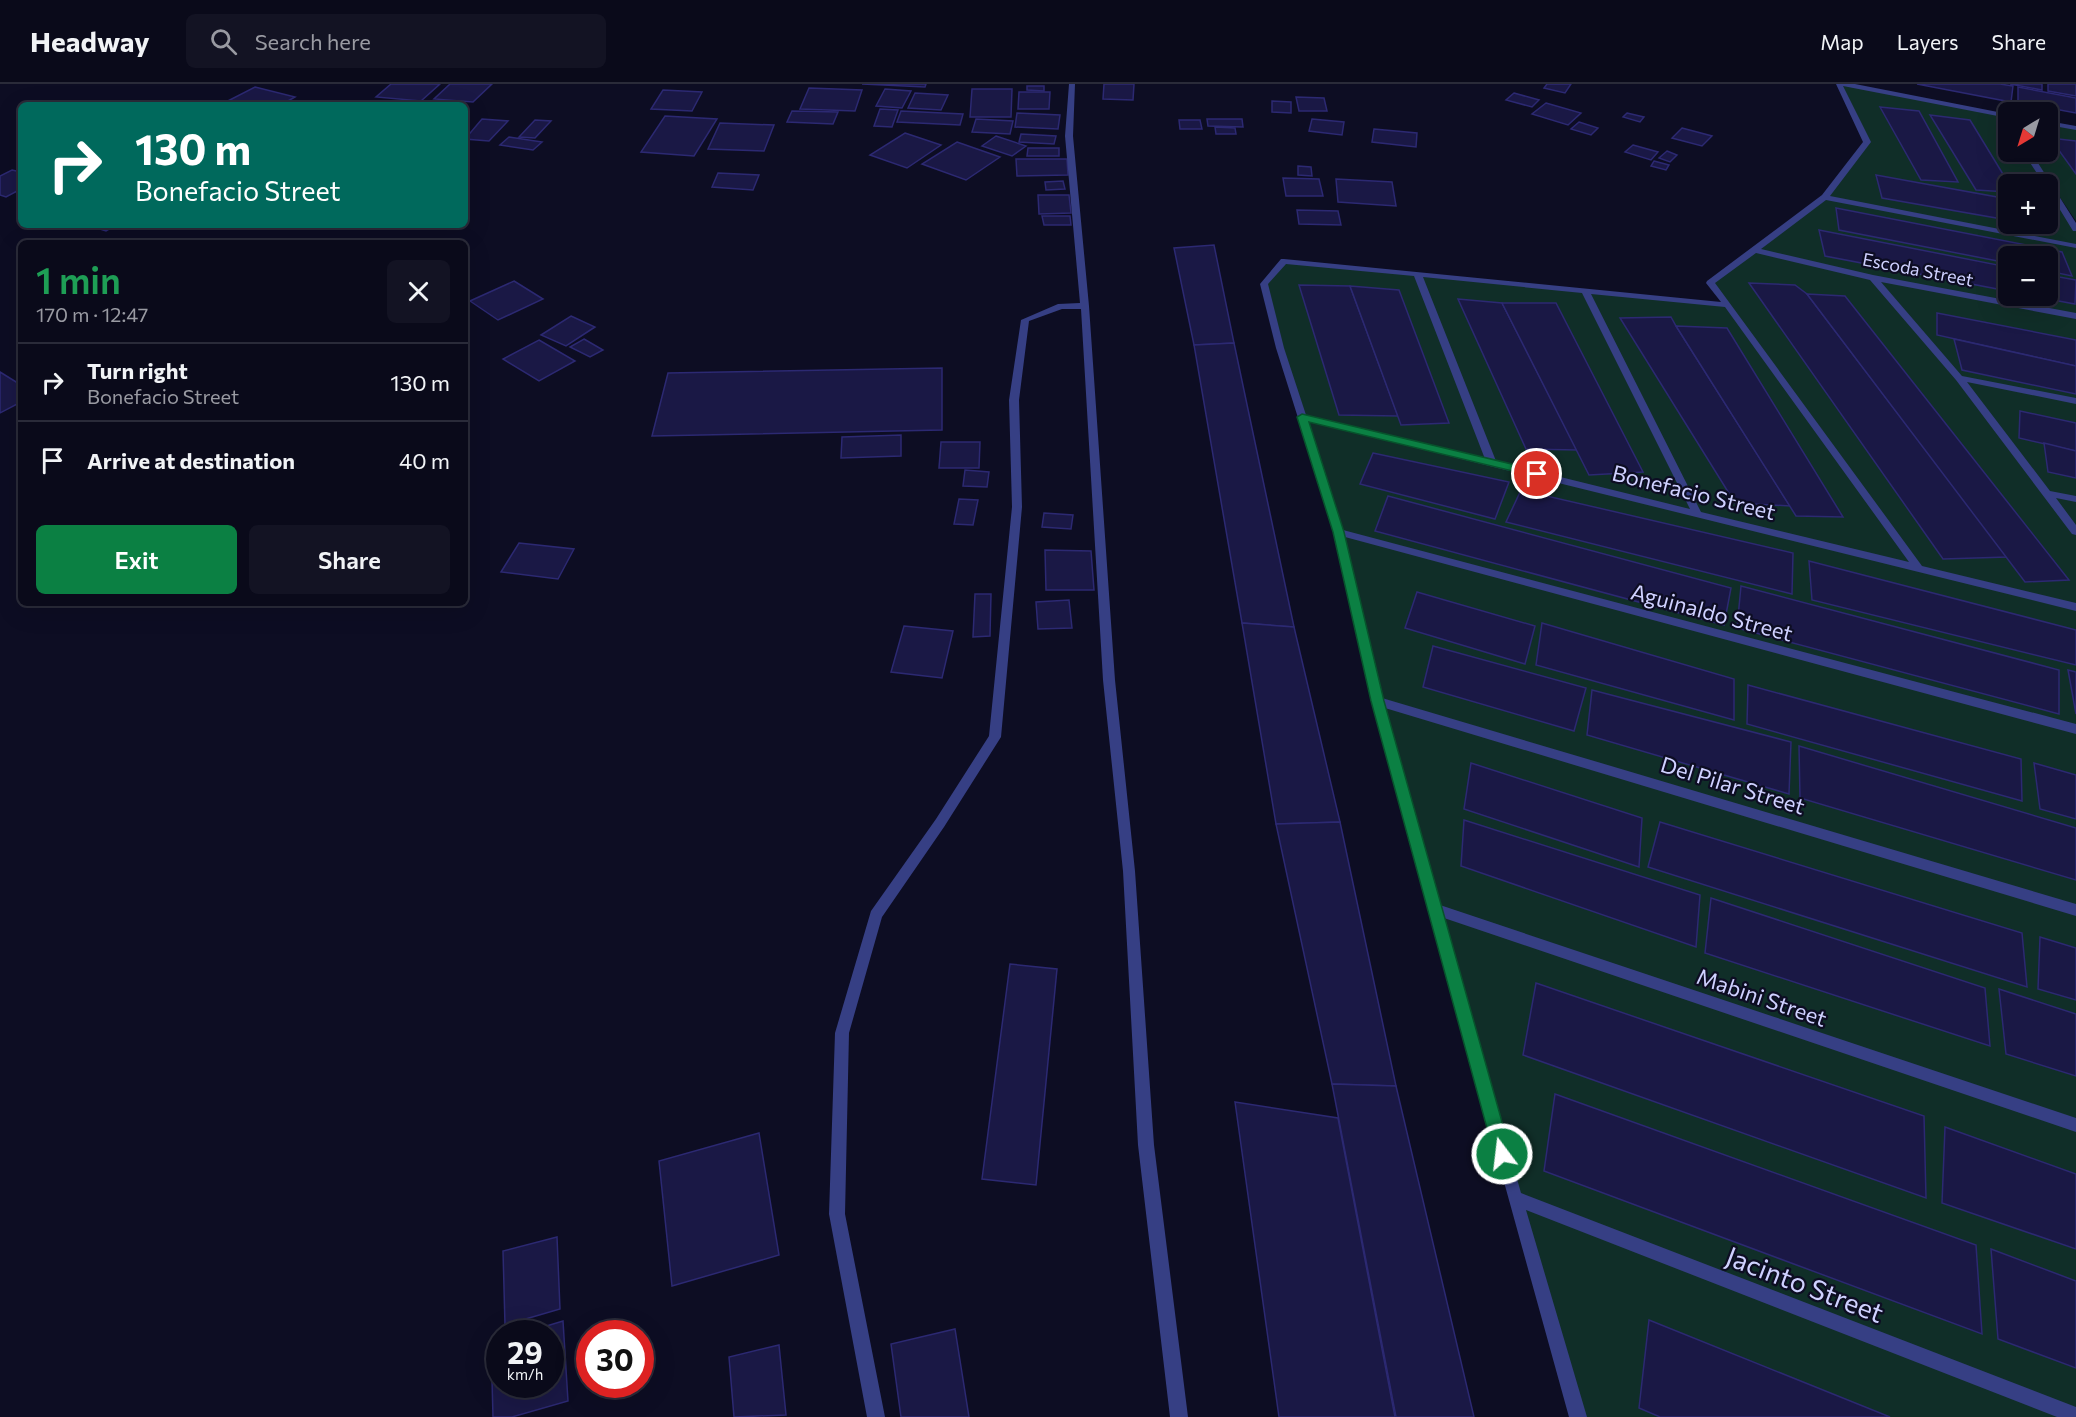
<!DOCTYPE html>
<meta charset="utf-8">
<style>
body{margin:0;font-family:Commissioner,sans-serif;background:#131323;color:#f1f3f6;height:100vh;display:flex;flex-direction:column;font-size:22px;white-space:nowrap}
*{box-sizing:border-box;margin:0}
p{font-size:20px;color:#999aa2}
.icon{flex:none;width:33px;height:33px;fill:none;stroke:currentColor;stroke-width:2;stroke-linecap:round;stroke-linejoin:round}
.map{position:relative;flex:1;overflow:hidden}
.sheet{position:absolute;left:18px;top:156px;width:450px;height:366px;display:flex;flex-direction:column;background:#0a0a1a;border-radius:9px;box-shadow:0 6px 24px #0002,0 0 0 2px #2a2b39}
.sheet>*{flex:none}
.top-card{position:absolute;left:18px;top:18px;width:450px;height:126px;border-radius:9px;box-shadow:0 6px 24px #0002,0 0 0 2px #2a2b39;background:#00695c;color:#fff;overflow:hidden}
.needle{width:39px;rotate:218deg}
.fabs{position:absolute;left:1998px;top:18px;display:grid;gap:12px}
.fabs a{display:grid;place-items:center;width:60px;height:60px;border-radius:9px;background:#0a0a1a;box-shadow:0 6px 24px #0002,0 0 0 2px #2a2b39;font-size:30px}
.speed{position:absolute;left:486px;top:1236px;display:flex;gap:12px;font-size:30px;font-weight:700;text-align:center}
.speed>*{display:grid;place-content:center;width:78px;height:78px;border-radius:50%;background:#0a0a1a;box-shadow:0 6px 24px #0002,0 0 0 2px #2a2b39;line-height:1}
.speed small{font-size:15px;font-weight:400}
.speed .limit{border:9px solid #d22;background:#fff;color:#111}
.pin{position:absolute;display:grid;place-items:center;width:51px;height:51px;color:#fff;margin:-26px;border:3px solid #fff;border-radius:50%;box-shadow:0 2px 6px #0007}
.me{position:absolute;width:66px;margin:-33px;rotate:345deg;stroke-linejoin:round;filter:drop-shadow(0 0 4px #0008)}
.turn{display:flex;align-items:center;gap:21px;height:126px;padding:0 18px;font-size:27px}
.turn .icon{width:78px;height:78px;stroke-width:2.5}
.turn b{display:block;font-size:42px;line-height:51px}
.round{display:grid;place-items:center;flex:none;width:63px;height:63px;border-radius:9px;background:#131323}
.head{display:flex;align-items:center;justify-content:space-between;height:102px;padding:0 18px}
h1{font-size:36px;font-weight:600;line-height:45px;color:#1e9e55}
.button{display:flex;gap:12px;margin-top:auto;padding:12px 18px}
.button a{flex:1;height:69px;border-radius:9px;background:#0b8043;color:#fff;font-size:24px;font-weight:600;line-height:69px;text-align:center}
.button a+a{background:#131323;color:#f1f3f6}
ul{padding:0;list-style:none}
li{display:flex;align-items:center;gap:18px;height:78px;padding:0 18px;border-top:2px solid #2a2b39}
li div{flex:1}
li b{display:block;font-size:22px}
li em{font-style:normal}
header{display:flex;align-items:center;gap:36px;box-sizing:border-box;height:84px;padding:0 30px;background:#0a0a1a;border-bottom:2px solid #2a2b39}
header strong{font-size:28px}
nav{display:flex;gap:33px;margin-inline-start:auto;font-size:21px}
.search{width:420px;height:54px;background:#131323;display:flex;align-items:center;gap:15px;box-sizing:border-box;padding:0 21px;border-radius:9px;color:#999aa2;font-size:22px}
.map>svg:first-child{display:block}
.green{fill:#102e28;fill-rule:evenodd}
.building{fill:#1a1845;stroke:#2c2972;stroke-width:1.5}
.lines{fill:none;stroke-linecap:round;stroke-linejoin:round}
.street{fill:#363f84;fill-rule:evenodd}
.route{fill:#0b8043;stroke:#07532c;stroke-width:1.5}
.labels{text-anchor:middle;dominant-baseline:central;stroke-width:4.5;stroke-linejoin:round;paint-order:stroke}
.far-street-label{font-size:18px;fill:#cfd1ff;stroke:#0d0d23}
.street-label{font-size:22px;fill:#cfd1ff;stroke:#0d0d23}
.near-street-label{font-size:27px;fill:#cfd1ff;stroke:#0d0d23}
</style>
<header>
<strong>Headway</strong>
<div class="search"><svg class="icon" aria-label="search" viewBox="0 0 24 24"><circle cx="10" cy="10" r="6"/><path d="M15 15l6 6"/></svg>Search here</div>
<nav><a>Map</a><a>Layers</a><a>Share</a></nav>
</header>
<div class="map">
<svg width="2076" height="1333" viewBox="0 0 2076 1333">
<rect width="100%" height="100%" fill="#0d0d23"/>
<!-- green -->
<g class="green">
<path d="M1839,0L2008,32V68H2027L2076,145V1333H1578L1377,617L1338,448L1264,200L1284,177L1727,221L1710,199L1825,113L1867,58ZM2008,100H2048V140H2008ZM2008,172H2048V212H2008Z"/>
<path d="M2048,39L2076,44V137L2029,68H2048Z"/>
</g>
<!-- building -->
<g class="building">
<path d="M391,0H440L421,17L376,13Z"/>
<path d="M450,0H492L473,18L434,15Z"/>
<path d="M862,0H926L925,3Z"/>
<path d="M1104,0H1134L1133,16L1103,15Z"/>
<path d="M1547,0H1571L1565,9L1544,4Z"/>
<path d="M1917,0H2000L2013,2L2011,18Z"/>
<path d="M2010,0H2042V6Z"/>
<path d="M2048,0H2076V12L2048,7Z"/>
<path d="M1027,2H1044V7L1027,6Z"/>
<path d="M255,3L295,13L281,21H220Z"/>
<path d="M2018,3L2076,14V29L2018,18Z"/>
<path d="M809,4L862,6L855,27L800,25Z"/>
<path d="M885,5L911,7L902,24L876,22Z"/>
<path d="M972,5H1012L1011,33H970Z"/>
<path d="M663,6L702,8L692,27L651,25Z"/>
<path d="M1019,8H1050L1049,25H1018Z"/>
<path d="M915,9L948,11L941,26L908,24Z"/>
<path d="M1514,9L1539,16L1532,23L1506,16Z"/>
<path d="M1296,13L1324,14L1327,27H1299Z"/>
<path d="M1272,17L1291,18V29L1272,28Z"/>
<path d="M1546,19L1581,29L1568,41L1532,30Z"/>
<path d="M1880,23L1919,27L1958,98L1921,96Z"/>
<path d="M880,25L898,26L892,43L874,42Z"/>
<path d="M792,27L838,28L833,40L787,38Z"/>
<path d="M901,27L963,30L960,41L897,38Z"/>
<path d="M1017,29L1060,31L1058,45L1015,43Z"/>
<path d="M1627,29L1644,33L1640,38L1623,33Z"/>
<path d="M1930,31L1970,36L2009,100L2008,108L1976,106Z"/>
<path d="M665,32L717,35L694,72L641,68Z"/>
<path d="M482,35L508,37L489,57L465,55Z"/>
<path d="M976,35L1013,37L1010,50L972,48Z"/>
<path d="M1207,35H1242L1243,43L1208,42Z"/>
<path d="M1312,35L1344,38L1342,51L1309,47Z"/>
<path d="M535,36L551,37L535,54L519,53Z"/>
<path d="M1179,36H1200L1202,45H1180Z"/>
<path d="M1579,38L1598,44L1591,51L1571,45Z"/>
<path d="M720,39L774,41L764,67L708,65Z"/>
<path d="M1215,43L1235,44L1236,50H1216Z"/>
<path d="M1682,44L1712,52L1702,62L1672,54Z"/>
<path d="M1374,45L1417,49L1416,63L1372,58Z"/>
<path d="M905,49L941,61L907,84L870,71Z"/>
<path d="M1021,50L1056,52L1054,60L1019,58Z"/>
<path d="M996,52L1026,62L1012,72L982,62Z"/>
<path d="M509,53L542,58L533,66L500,61Z"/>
<path d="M2050,54L2076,57V90Z"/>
<path d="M957,58L1000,73L966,96L922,80Z"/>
<path d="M1633,61L1658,68L1651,76L1625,68Z"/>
<path d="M1028,64H1059V72H1027Z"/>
<path d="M1667,67L1677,71L1670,78L1659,74Z"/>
<path d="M1016,75H1067L1068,91L1017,92Z"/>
<path d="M1654,77L1669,81L1666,86L1651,82Z"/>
<path d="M1298,82L1311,83L1312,92L1298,91Z"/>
<path d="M12,86L21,88V105L6,113L0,111V92Z"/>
<path d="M718,89L759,91L753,106L712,103Z"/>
<path d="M1876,91L2008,115V136L1882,114Z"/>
<path d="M1283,94L1319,95L1323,112H1286Z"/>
<path d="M1336,95L1392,98L1396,122L1338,118Z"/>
<path d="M1063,97L1065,105L1046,106L1045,98Z"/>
<path d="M1038,111H1069L1071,129L1039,130Z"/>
<path d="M1836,124L2062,168L2072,192L2048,187V172H2008V179L1839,146Z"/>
<path d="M1297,126L1338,127L1341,141L1299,140Z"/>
<path d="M1042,132H1070L1071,141H1044Z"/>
<path d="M87,141H116L106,147Z"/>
<path d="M1819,146L2008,183V207L1825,172Z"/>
<path d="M1214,161L1234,259L1194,261L1174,164Z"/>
<path d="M2048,191L2076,196L2075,220L2032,212H2048Z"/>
<path d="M514,197L543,215L498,236L470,217Z"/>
<path d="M1749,199L1795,201L1807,210L2007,473L1943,475Z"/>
<path d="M1299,201L1350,202L1398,332L1339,331Z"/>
<path d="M1350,202L1399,206L1449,339L1401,341Z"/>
<path d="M1807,210L1845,212L2069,496L2025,498Z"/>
<path d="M1458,215L1502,219L1577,366L1526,365Z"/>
<path d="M1502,219H1556L1643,388L1589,391Z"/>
<path d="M1937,229L2076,256V282L1937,251Z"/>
<path d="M571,232L595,243L566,262L541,251Z"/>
<path d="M1671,233L1676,242L1790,422L1735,419L1620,234Z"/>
<path d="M1676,242L1727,244L1843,433L1796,432Z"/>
<path d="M584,255L603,266L590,273L570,263Z"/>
<path d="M1954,255L2076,282V310L1962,286Z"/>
<path d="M539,256L575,277L539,297L503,275Z"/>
<path d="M1234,259L1294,543L1242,539L1194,261Z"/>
<path d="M942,284V346L652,352L668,289Z"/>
<path d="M0,288L21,301V318L0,329Z"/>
<path d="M2020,327L2076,339V367L2019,354Z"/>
<path d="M901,351V372L841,374L842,353Z"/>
<path d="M941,358H980L979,384H939Z"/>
<path d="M2044,359L2076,367V394L2048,388Z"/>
<path d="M1373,369L1509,398L1495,435L1360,400Z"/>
<path d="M965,386L989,388L987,403L963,402Z"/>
<path d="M1521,406L1793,469L1792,510L1506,438Z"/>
<path d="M1388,412L1731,504L1724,541L1375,447Z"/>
<path d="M959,415L978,416L973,441L954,440Z"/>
<path d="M1044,429L1073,431L1071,445L1042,443Z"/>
<path d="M519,459L574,465L558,495L501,488Z"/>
<path d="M1045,466L1091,467L1094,506H1046Z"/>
<path d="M1809,477L2076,546V581L1812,516Z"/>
<path d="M1741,502L2059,586V630L1737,544Z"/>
<path d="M1417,508L1535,542L1525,580L1405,544Z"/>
<path d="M975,510H991L990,552L973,553Z"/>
<path d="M1069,516L1072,544L1038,545L1036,518Z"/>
<path d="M1242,539L1294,543L1340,738L1276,740Z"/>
<path d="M1542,539L1734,595V636L1536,581Z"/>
<path d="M904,542L953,547L942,594L891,588Z"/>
<path d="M1433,562L1586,604L1574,647L1423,603Z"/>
<path d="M2068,586L2076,588V630Z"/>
<path d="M1748,601L2021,675L2022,717L1747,640Z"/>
<path d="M1592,606L1791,658L1789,710L1587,651Z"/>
<path d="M1799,662L2076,744V796L1800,714Z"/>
<path d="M1471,679L1642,734L1639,783L1464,725Z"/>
<path d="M2034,679L2076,691V735L2040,725Z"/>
<path d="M1464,736L1700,811L1696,863L1461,782Z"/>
<path d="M1340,738L1396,1002L1332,1000L1276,740Z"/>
<path d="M1660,738L2022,849L2027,903L1648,783Z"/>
<path d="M1711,814L1985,904L1990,962L1705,869Z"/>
<path d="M2040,853L2076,864V916L2038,905Z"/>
<path d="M1010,880L1057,885L1036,1101L982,1095Z"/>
<path d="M1536,899L1924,1032L1926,1114L1523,971Z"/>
<path d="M1999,905L2076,930V992L2006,970Z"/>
<path d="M1332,1000L1396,1002L1474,1333H1396Z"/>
<path d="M1555,1010L1976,1161L1982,1250L1544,1087Z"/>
<path d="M1235,1018L1338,1034L1395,1333H1279Z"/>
<path d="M1945,1043L2076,1090V1165L1942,1119Z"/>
<path d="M759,1049L779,1171L672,1202L659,1077Z"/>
<path d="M557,1153L560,1225L505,1241L503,1167Z"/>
<path d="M1991,1165L2076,1197V1284L1998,1255Z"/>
<path d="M1649,1236L1890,1333H1660L1639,1324Z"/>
<path d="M563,1237L568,1317L512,1333H493L491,1258L500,1255V1300H550V1250H520Z"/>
<path d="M955,1245L969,1333H901L891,1260Z"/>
<path d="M779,1261L786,1331L734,1333L729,1273Z"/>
</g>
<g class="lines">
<!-- street -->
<g class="street">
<path d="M1069,0H1075L1073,52L1089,222L1115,596L1135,787L1154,1061L1188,1333H1170L1138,1061L1123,787L1103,596L1081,225H1062L1029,237L1019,316L1022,423L1001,653L944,743L882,833L849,949L845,1130L885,1333H867L829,1130L835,949L871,827L936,735L989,652L1012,423L1009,316L1021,236L1058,220L1080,219L1065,52Z"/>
<path d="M1836,0H1855L2008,30V34L1843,2L1871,58L1830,112L2076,160V164L1826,116L1761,165L1873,191L2076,229V235L1881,198L1962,292L2076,314V320L1967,298L2050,407L2076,412V418L2056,414L2076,441V451L2072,450L1956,296L1870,196L1756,169L1715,199L1922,482L2076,519V527L1308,337L1343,446L2076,640V650L1345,453L1382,614L2076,820V832L1385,624L1440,821L2076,1034V1048L1444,834L1521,1109L2076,1323V1333H2057L1526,1126L1587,1333H1569L1371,617L1334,448L1276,264L1260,200L1281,175H1284L1721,218L1706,199L1707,197L1822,111L1863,58ZM1286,180L1414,192L1485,375L1306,331L1284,264L1268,200ZM1423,193L1582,209L1690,425L1496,377ZM1591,210L1725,223L1909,478L1701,428Z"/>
<path d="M2048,37L2076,42V46L2048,41Z"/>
<path d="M2023,68H2031L2076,139V147H2073L2048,106V100H2044Z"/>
</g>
</g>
<!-- route -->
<path class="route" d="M1302,330L1537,386L1543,390L1537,393L1309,338L1344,448L1384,617L1511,1070L1508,1076L1502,1078L1496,1076L1494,1070L1371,617L1333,448L1297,333Z"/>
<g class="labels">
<!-- far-street labels -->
<g class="far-street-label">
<text transform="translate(1918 185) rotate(11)">Escoda Street</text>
</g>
<!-- street labels -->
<g class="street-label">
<text transform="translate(1694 408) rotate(14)">Bonefacio Street</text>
<text transform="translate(1712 528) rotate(15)">Aguinaldo Street</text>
<text transform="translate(1733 701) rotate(17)">Del Pilar Street</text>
<text transform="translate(1762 913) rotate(19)">Mabini Street</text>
</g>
<!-- near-street labels -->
<g class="near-street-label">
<text transform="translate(1805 1200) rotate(21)">Jacinto Street</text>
</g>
</g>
</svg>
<div class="fabs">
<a><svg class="needle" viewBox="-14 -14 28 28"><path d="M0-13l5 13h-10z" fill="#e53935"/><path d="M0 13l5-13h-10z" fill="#999aa2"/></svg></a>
<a>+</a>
<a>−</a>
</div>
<div class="speed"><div>29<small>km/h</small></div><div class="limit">30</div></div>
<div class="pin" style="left:1537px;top:390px;background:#d93025"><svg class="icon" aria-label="arrive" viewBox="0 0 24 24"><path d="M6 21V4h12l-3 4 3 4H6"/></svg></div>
<svg class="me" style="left:1502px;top:1070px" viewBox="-20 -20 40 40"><circle r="17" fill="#0b8043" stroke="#fff" stroke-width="3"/><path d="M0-11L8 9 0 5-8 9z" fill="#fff"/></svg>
<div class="top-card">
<div class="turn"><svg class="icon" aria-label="right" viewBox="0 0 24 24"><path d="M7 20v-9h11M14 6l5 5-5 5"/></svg><div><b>130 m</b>Bonefacio Street</div></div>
</div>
<section class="sheet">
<div class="head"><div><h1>1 min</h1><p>170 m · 12:47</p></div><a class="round"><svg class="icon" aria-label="close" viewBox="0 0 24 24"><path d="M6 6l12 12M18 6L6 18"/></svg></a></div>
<ul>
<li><svg class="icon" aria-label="right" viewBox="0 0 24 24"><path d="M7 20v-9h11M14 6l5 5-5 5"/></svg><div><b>Turn right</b><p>Bonefacio Street</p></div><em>130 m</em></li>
<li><svg class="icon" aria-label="arrive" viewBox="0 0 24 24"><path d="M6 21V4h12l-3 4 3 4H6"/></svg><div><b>Arrive at destination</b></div><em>40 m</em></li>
</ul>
<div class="button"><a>Exit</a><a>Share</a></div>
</section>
</div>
